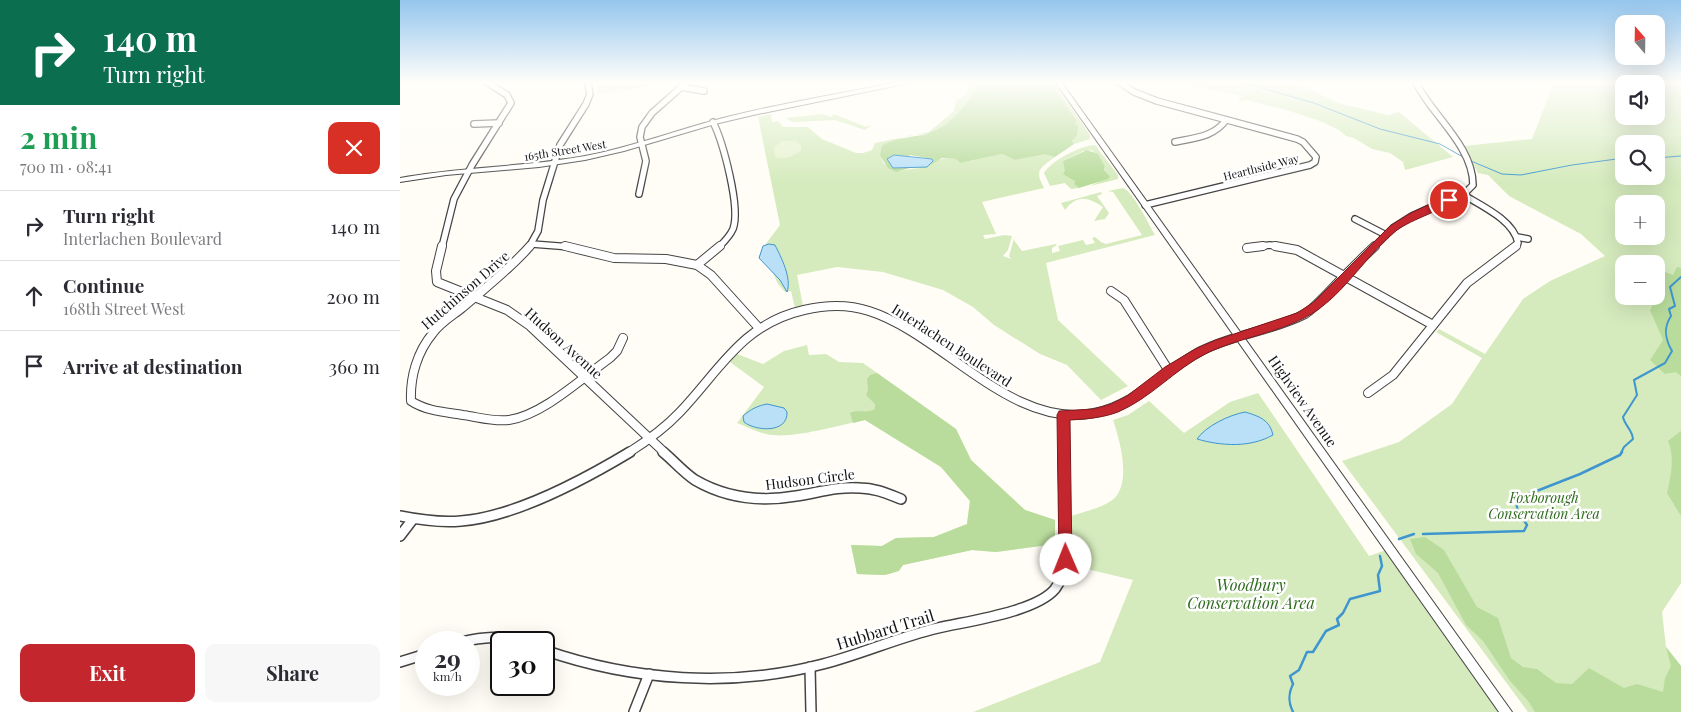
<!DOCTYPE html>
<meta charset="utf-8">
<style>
body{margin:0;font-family:"Playfair Display",serif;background:#f7f7f7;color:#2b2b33;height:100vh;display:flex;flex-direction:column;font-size:19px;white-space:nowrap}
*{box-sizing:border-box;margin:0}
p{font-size:16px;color:#7c7c81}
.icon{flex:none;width:28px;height:28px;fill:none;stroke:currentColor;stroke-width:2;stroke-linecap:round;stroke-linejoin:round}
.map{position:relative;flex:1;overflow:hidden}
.panel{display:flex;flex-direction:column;background:#fff;width:400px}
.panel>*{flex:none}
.banner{background:#0b6e4f;color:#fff;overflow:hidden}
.needle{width:32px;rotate:340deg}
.controls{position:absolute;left:1215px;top:15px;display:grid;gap:10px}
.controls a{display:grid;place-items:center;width:50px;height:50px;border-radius:10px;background:#fff;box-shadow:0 5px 20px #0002;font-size:25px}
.speed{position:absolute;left:15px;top:631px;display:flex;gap:10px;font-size:25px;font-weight:700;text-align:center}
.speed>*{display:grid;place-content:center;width:65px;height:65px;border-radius:50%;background:#fff;box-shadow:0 5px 20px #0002;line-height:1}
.speed small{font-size:12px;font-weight:400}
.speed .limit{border:2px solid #111;border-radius:8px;background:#fff;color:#111}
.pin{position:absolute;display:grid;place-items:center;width:42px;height:42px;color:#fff;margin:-21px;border:2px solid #fff;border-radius:50%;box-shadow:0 1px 5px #0007}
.me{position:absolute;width:55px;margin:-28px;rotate:359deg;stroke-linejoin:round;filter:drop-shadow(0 0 4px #0008)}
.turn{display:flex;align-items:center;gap:18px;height:105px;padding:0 20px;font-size:22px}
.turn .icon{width:65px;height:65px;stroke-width:2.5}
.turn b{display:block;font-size:35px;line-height:42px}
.round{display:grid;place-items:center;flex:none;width:52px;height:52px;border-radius:10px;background:#f7f7f7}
.head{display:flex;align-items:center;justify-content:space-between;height:85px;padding:0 20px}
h1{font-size:30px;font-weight:700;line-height:38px;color:#1e9e55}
.primary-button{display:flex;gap:10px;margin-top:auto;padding:10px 20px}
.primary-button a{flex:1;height:58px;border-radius:10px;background:#c4262e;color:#fff;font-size:20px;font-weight:700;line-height:58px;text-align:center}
.primary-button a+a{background:#f7f7f7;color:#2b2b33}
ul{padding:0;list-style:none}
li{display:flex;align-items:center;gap:15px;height:70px;padding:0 20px;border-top:1px solid #e1e1e2}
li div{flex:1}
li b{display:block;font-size:19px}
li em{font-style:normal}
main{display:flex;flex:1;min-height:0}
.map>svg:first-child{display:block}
.green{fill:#d5ebbd;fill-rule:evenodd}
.forest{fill:#b9dc9c;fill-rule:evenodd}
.pitch{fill:#e6f2cf}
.water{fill:#b9e0f7;stroke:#3f96cf}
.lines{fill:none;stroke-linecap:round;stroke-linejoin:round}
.stream-far2{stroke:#3f96cf;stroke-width:1}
.stream-far1{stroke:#3f96cf;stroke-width:2}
.stream{stroke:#3f96cf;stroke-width:2.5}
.minor-far2-casing{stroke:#444;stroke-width:8}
.minor-far1-casing{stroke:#444;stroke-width:10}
.minor-casing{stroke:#444;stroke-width:12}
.tertiary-casing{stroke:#444;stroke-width:2}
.minor-far2{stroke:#fff;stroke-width:5.5}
.minor-far1{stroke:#fff;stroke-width:8}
.minor{stroke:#fff;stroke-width:9}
.tertiary{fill:#fff;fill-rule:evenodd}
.route{fill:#c4262e;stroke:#7f191e}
.labels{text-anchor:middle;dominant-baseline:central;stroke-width:5;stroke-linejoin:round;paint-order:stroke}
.far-street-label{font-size:11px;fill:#111;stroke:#fff}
.street-label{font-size:14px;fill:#111;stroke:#fff}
.park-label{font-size:14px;font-style:italic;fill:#2f6b1f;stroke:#fff}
.near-park-label{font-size:16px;font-style:italic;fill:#2f6b1f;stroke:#fff}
.near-street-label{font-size:16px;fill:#111;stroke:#fff}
</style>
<main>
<section class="panel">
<div class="banner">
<div class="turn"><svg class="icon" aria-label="right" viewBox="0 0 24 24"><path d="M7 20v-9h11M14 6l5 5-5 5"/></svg><div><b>140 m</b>Turn right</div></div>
</div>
<div class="head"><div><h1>2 min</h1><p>700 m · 08:41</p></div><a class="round" style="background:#d93025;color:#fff"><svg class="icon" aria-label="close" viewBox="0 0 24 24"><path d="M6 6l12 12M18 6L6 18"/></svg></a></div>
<ul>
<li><svg class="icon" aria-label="right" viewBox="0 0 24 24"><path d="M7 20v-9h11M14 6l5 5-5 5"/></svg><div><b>Turn right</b><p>Interlachen Boulevard</p></div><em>140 m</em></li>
<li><svg class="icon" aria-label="ahead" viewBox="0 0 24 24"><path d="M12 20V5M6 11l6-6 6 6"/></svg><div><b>Continue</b><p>168th Street West</p></div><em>200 m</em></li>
<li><svg class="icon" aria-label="arrive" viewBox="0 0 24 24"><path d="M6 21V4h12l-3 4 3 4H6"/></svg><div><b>Arrive at destination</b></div><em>360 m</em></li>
</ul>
<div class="primary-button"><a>Exit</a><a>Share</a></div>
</section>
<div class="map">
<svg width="1281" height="712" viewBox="0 0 1281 712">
<rect width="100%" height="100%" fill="#fffdf5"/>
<!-- green -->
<g class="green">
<path d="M196,83H249L245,87L197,94Z"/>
<path d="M562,83H583C567,100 556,123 533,132C527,134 520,134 513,135C504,136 496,140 487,143L480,156L484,164L500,171C508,169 513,169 521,168C534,167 533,156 556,159L560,163L602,154L615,160L645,153L655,157C640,168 634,170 644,188L582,202L596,234L583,235L585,239L604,235L612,236L608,250L603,256L611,259L609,256L615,235L614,240L622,251L656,244L657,245L652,248V253L660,251L658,246L683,240L686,245L695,243L692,238L695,237L701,242L706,244L742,235L713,192L708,191L723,188C733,191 749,225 755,235L751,236L646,263L658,320L728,386L701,400L667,365L640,354L594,325L573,307L543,290L483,272L437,267L397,275L403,306L395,308L391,291L385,292L378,284L362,249L380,225L358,117L371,114L372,122L378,121L383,127H408L422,139L456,153H463L472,150L475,143L529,132L554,111L556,100L567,94V90L571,86Z"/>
<path d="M650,83H654L690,135V139L674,144L672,141L677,135L675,122L677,121Z"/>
<path d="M791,83H883L905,87L938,103L988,115L999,112L1053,157L1005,170L1003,162L990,153L972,149L954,138L946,136L939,130L920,121L890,111L847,100L838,102L842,96L803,88Z"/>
<path d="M1154,83H1281V583L1262,612L1266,647L1281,666V712H1128L942,461L999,442L1052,404L1082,358L1036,332L1039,329L1085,354L1123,299L1150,281L1205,256L1181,234L1109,196L1088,175L1078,173L1064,146L1132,139ZM1224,84H1256V116H1224ZM1224,144H1256V176H1224ZM1224,204H1256V236H1224ZM1224,264H1256V296H1224Z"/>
<path d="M423,114L431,117L434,114L466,127L472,125L465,130L435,120L392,122L386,118Z"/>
<path d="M695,145L718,175V179L690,186L703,180L705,167L692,150L683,151L663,161L675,181L674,184L679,188L671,189L665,183L650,186L644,173C651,161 681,145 695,145Z"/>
<path d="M701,192L702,194L697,196L709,213L705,219L694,221L703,207C688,197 677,194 665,210L661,203Z"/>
<path d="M407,345L409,355L426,354L439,362L463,363L556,429L571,460L625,510L655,520V544L596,552L572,550L503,565C494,579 472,574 457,574L451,545L482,546L496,538L534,537L567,524L570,501L541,467L465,420C438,425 392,440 366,434C356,432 346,426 337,423L364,387L330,362L337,354L363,364L384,351Z"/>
<path d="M858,393L969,556L989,549L1106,712H573L700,662L733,580L670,565L671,516C683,512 701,508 711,501C733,486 720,441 713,420L728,415L749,401L784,433L830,402Z"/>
</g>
<!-- forest -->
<g class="forest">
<path d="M583,83H650L677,121L675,122L678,127L677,135L672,141L674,144L655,157L645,154L615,160L602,154L560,163L556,159L542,158L526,168H510L496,172L488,168L480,156L482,146C498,135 517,139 534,131C556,122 567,100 583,83ZM510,155L532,159L521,167L493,168L492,165Z"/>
<path d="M687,150L698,154L705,167L704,170L710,177L708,179L679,188L674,184L675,181L663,174L665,171L663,161Z"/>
<path d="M1277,267L1281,268V376L1276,372L1265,374L1250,360L1263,340L1250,310L1260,292L1256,286V271L1260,270L1273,275Z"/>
<path d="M477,373L556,429L571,460L625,510L655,520V544L596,552L572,550L503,565L499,571L485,575L457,574L451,545L482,546L496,538L534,537L567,524L570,501L541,467L465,420L453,423L450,413C459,409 466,414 475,409V404L466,395L468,390L467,379L470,375Z"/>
<path d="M1281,431V516L1267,493C1271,475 1275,458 1268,441Z"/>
<path d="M1025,537L1044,550L1077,607L1098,618L1111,658L1123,667L1137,669L1156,683L1172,684L1189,668L1224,688L1237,684L1263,692L1265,678L1271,666L1266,647L1281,666V712H1135L1128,701L1110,681L1083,641L1066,625L1038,573L1016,554L1010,539Z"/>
</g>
<!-- pitch -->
<path class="pitch" d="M383,141H395L401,145V150C395,156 383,160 375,157L374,147Z"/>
<!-- water -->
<g class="water">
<path d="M494,155L532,159L533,161L527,167L493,168L487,159Z"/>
<path d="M369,244L375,245C381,257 392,278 387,292L380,280L359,258L363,246Z"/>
<path d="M367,404L384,408L387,412C388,434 355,431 344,422L343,416C351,409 357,406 367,404Z"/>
<path d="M845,412C859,416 870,420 873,435C850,448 821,446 797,439C806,426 829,415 845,412Z"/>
</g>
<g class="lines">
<!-- stream-far2 -->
<g class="stream-far2">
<path d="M844,83L914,103L980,129L1040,144L1063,157"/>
<path d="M1256,158L1281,156"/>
<path d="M1071,161L1102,174L1121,175L1172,165L1224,158"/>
</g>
<!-- stream-far1 -->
<path class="stream-far1" d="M1221,453L1224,447L1233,439C1232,429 1225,426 1223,417L1237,395L1234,380L1265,363L1272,351C1265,339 1263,328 1271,316L1269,309L1275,306L1270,287L1281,277"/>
<!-- stream -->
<g class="stream">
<path d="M1023,534L1124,531L1127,525L1117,509V502L1129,494L1180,474L1220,455L1222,452"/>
<path d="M999,539L1014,534"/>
<path d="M893,712C888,702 888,694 893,684L890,676L899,670L907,652H913L926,631L939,625L937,619L943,613L950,599L980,591L978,575L982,566L980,556"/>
</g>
<!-- minor-far2 casing -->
<g class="minor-far2-casing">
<g id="minor-far2">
<path d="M721,83L734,92L757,101L897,139L903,142L916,157L915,162L910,165L745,205"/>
<path d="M281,87L304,91"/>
<path d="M313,122C323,142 341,208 333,229C330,236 324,242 319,247"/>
<path d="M74,124L99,123"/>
<path d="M775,142C794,138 814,137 826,120"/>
<path d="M239,194L246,161L240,137L242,127L252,113L286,83"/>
<path d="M1062,194C1080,205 1114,220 1118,243L1115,247"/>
<path d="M955,219L986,235"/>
<path d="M1117,237L1128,239"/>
<path d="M132,244L171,247"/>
<path d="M42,247L54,199L72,165L111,103L107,95L88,83"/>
<path d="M129,247L138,231L143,200L160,145L186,104L190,94L188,83"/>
<path d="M853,247L870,245L882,247"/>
<path d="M974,247L993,228L1012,216L1067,191L1073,185C1073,146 1032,115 1016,83"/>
</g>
</g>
<!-- minor-far1 casing -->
<g class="minor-far1-casing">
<g id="minor-far1">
<path d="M42,246L36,271L37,282L107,310L130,326L265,453"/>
<path d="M130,246C110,269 85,288 62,308C52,316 40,323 33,333C17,352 10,377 11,401C26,411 45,412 63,415C78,417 93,422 109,420C143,415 182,378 210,358L217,351L223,338"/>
<path d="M165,246L214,258L266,259L297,265L311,275L358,327"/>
<path d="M875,246L897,250L1033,325"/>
<path d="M847,248L863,246"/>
<path d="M297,265L320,246"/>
<path d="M711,291L724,300L769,371"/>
<path d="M968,393L993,375L1067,283L1116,246"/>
<path d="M663,415V453"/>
<path d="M228,453C247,441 265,428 280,412C320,370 342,324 404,310C425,305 448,304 469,311C542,334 612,430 694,413C736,405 764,370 801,351C834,334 872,331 905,314C913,309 921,300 928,293C943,277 959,261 975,246"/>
</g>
</g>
<!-- minor casing -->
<g class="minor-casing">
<g id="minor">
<path d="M263,452C274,461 283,472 295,480C326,498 361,502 396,496C417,493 438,486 460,488C475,488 488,494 501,499"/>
<path d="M0,516C20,520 40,523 61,521C114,517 185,479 230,452"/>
<path d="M0,536L13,519"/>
<path d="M61,642C83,637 102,635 124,642"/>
<path d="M144,650C233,681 332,688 423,664C462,654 499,637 538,628C568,621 636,612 655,589C659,583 664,576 665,569C667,557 665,543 665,531C664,505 664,478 663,452"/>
<path d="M0,662L26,654"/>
<path d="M410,667L411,712"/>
<path d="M234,712L249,674"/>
</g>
</g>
<!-- tertiary casing -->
<g class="tertiary-casing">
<g id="tertiary">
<path d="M494,83H509L353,115L315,124L224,151L185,160L139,167L46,175L0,182V178C61,167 124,167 185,156C233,147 279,129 327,117C382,103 439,94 494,83Z"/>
<path d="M656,83H662L1112,712H1099Z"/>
</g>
</g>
<!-- minor-far2 -->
<use href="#minor-far2" class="minor-far2"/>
<!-- minor-far1 -->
<use href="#minor-far1" class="minor-far1"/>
<!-- minor -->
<use href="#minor" class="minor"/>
<!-- tertiary -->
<use href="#tertiary" class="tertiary"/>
</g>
<!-- sky -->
<linearGradient id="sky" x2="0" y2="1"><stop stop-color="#95c6ee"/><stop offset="0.45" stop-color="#fffefa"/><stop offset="1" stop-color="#fffefa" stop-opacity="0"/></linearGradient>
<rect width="1281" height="183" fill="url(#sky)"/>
<!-- route -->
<path class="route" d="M1045,197H1049L1053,200C1044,210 1012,219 997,230C968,253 949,287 919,309C887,332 843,336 807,353C775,369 751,398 718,412C702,418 686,419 670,420L672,560L670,564L666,566L661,564L659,560L657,415L659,411L694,409L711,404L727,396L765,367L797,348L816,340L897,313L914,302L990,226L1009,214Z"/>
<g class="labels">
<!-- far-street labels -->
<g class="far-street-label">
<text transform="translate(165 150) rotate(-9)">165th Street West</text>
<text transform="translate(861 167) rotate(-14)">Hearthside Way</text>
</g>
<!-- street labels -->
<g class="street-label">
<text transform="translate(65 290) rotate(-41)">Hutchinson Drive</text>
<text transform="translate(164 343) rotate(42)">Hudson Avenue</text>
<text transform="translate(552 345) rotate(33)">Interlachen Boulevard</text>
<text transform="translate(903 401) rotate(55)">Highview Avenue</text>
<text transform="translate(410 479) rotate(-7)">Hudson Circle</text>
</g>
<!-- park labels -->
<g class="park-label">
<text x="1144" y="497">Foxborough<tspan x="1144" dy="16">Conservation Area</tspan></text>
</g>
<!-- near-park labels -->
<g class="near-park-label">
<text x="851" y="584">Woodbury<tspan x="851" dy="18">Conservation Area</tspan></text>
</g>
<!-- near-street labels -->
<g class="near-street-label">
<text transform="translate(485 629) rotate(-17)">Hubbard Trail</text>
</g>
</g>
</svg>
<div class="controls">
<a><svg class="needle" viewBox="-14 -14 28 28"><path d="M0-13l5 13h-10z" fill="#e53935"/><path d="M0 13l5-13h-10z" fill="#7c7c81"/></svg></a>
<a><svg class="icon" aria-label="sound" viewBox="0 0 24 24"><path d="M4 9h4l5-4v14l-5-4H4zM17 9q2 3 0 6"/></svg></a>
<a><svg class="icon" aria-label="search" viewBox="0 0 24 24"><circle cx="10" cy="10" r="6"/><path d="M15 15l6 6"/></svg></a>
<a>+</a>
<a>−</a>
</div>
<div class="speed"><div>29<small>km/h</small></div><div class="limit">30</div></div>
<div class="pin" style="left:1049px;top:200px;background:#d93025"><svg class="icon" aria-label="arrive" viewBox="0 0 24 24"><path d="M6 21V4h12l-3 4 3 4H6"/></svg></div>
<svg class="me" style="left:666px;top:560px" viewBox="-20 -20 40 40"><circle r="19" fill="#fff"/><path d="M0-13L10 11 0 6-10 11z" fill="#c4262e"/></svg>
</div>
</main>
